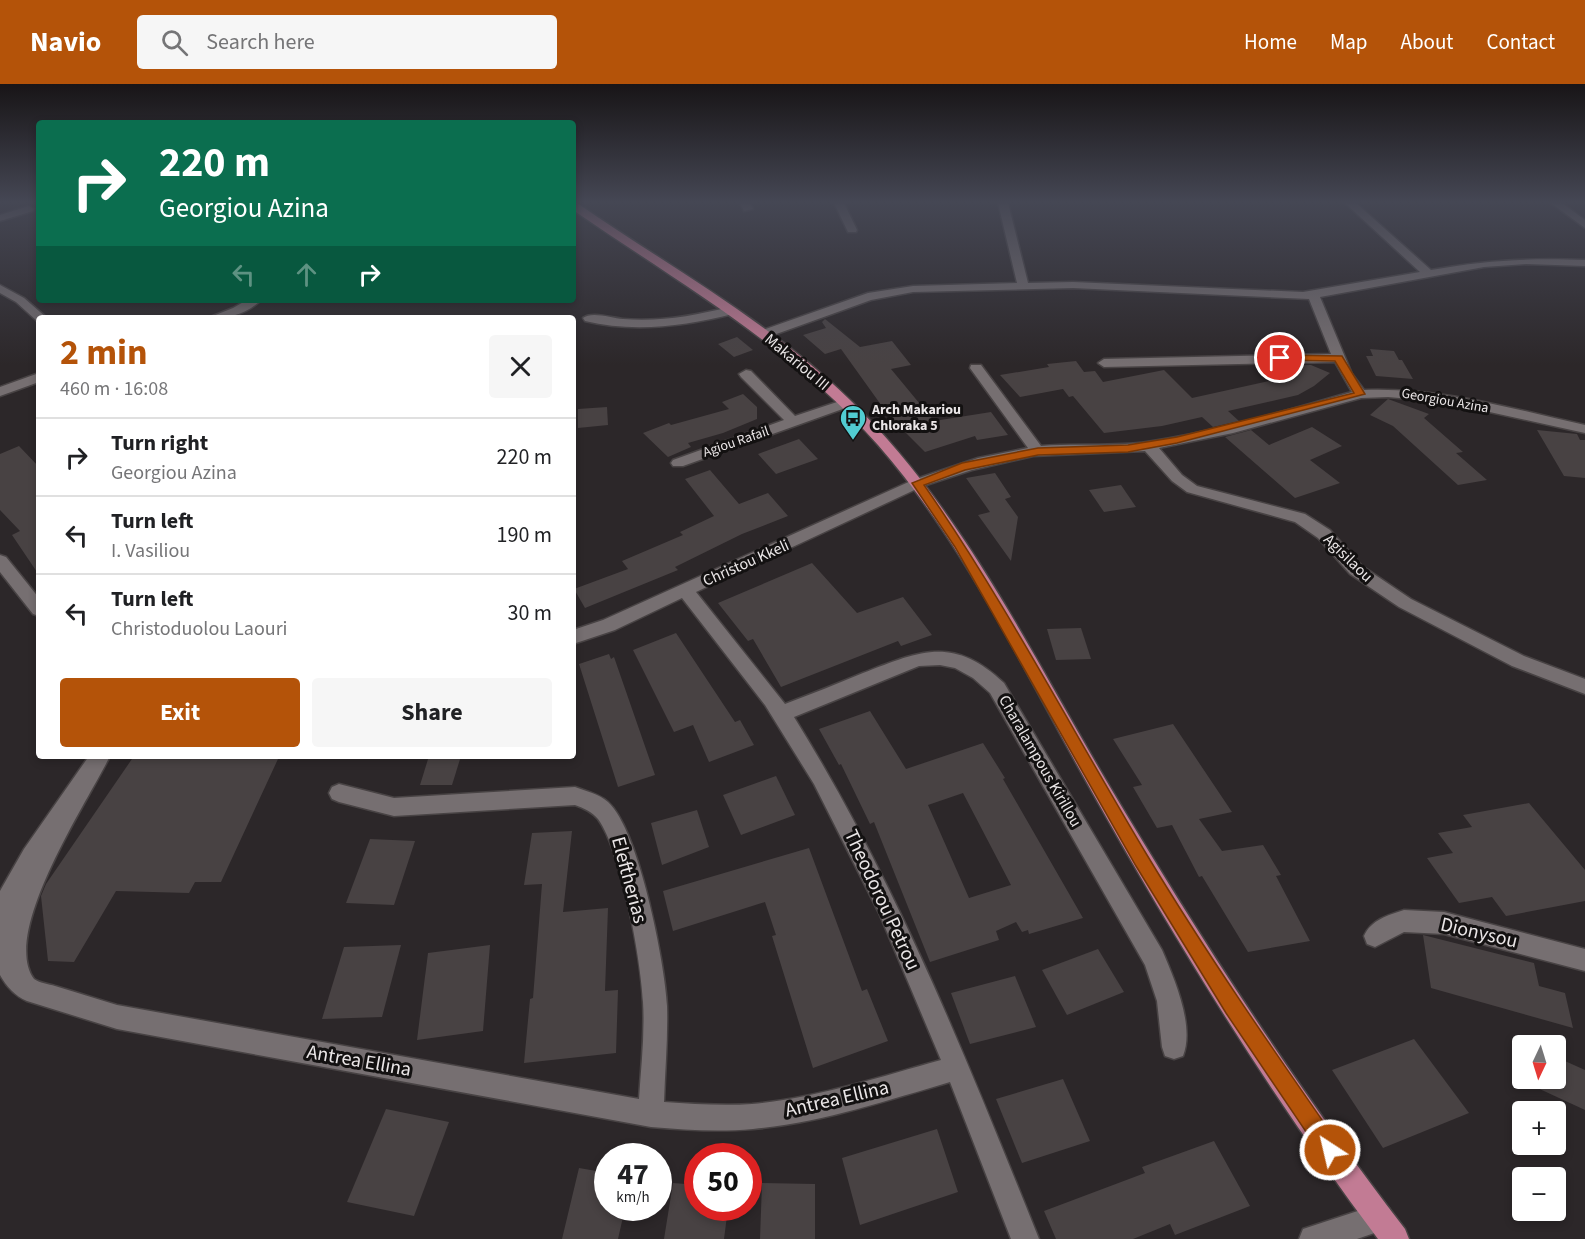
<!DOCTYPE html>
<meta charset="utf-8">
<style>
body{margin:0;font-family:"Source Sans 3",sans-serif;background:#f6f6f6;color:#202124;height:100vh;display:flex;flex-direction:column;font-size:22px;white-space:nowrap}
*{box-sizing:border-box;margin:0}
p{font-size:20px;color:#757577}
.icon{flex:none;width:33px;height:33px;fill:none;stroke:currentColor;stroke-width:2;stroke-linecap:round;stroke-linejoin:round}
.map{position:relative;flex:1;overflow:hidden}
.side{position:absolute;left:36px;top:231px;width:540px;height:444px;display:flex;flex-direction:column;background:#fff;border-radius:6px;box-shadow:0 3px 9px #0003}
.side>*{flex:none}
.banner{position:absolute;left:36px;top:36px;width:540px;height:183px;border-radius:6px;box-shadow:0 3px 9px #0003;background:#0b6e4f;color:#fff;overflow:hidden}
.needle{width:39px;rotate:184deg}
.controls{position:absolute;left:1512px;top:951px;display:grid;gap:12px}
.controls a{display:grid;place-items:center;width:54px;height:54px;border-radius:6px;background:#fff;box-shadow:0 3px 9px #0003;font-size:30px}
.speed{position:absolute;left:594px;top:1059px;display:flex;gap:12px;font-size:30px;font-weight:700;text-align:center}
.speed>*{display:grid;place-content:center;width:78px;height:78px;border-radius:50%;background:#fff;box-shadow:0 3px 9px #0003;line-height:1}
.speed small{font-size:15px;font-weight:400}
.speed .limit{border:9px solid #d22;background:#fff;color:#111}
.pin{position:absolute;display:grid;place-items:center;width:51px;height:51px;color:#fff;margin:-26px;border:3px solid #fff;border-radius:50%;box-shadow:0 2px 6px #0007}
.me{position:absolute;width:66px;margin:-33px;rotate:325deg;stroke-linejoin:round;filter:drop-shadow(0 0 4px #0008)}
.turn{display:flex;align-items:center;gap:21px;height:126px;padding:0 24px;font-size:27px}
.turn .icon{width:78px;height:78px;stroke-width:2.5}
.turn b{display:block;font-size:42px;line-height:51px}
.lanes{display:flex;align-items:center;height:57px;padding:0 24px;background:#0003;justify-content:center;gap:30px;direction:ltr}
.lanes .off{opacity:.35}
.round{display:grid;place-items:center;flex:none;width:63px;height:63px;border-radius:6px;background:#f6f6f6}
.summary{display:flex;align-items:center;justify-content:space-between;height:102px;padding:0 24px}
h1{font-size:36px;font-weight:700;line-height:45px;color:#b45309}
.primary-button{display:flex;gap:12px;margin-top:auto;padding:12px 24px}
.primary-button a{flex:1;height:69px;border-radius:6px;background:#b45309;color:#fff;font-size:24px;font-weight:700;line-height:69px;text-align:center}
.primary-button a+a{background:#f6f6f6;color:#202124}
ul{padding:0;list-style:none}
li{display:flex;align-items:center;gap:18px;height:78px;padding:0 24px;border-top:2px solid #e0e0e0}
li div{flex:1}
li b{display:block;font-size:22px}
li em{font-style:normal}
header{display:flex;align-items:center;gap:36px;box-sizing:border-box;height:84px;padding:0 30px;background:#b45309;color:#fff}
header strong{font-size:28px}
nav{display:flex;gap:33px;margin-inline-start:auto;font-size:21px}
.search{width:420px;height:54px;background:#f6f6f6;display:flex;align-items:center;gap:15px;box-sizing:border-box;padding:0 21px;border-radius:6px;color:#757577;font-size:22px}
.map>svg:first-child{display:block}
.building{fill:#484243;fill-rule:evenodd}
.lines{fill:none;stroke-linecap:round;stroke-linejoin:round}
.minor-casing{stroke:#484344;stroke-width:3}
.major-casing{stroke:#484344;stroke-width:3}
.minor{fill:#766f71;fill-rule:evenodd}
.major{fill:#c27b94;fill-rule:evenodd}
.route{fill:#b45309;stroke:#753606;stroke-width:1.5}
.labels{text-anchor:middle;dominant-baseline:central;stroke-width:6;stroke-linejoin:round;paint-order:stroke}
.far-street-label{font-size:14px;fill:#eae6e7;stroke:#131111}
.far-poi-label{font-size:14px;font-weight:bold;fill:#eae6e7;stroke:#131111;text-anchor:start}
.street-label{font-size:16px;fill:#eae6e7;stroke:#131111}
.near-street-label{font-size:20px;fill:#eae6e7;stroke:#131111}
</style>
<header>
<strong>Navio</strong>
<div class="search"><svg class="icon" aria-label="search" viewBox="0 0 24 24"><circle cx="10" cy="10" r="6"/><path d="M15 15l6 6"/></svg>Search here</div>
<nav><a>Home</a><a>Map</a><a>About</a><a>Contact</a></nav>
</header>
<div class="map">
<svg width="1585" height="1155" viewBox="0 0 1585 1155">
<rect width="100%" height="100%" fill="#2c2729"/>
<!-- building -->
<g class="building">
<path d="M825,235L860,263L892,257L911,281L891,285L934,337L991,328L1008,351L977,356L975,352L925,368L889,332L841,265L825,270L803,251L826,244L822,238Z"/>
<path d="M737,253L753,266L734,273L718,260Z"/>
<path d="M1370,265L1394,267L1399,276H1402L1413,295L1376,292L1366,272H1373Z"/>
<path d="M1076,277L1084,288L1095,287L1103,298L1164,286L1192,314L1269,297L1258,282L1311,281L1330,289L1314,302L1298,311L1228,327L1239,337L1213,343L1202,333L1162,342L1104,349L1073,312L1069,313L1063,305L1020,313L1000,291L1049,283L1047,280Z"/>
<path d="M743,310L757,323V335L723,349L688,359L691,363L668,373L643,349L669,339L671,341L729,325L722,318Z"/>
<path d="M1388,315L1429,330L1424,334L1463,368L1456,369L1487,396L1458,401L1393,342L1370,331Z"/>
<path d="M607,323L608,341L578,344V325Z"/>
<path d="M1312,343L1342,362L1310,376L1340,399L1295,414L1225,353L1251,346L1269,361Z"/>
<path d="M1537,346L1577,350L1580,356H1585V394L1564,392Z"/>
<path d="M799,355L818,375L776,390L758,370Z"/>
<path d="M19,362L39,383V491L12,451L20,447L0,426V370Z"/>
<path d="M710,386L739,420L768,409L788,432L742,450L675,483L678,486L585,524L574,505L628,485L622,477L683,451L680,448L714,432L685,395Z"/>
<path d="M995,389L1011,413L1005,415L1018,433L1011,477L978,431L990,428L966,394Z"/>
<path d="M1121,401L1136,423L1104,428L1089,406Z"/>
<path d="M812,479L857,529L903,513L932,551L901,562L898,557L781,603L753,555L748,557L718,519Z"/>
<path d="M1081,544L1091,575L1056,576L1047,545Z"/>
<path d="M676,549L735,638L740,636L754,661L709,678L693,641L674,648L633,566Z"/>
<path d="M609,570L611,575L614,573L655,691L618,703L579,580Z"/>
<path d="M870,627L906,685L983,659L1005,694L1003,695L1083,834L1029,850L1028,846L1022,848L1016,838L996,847L999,856L930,878L874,738L870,740L841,680L839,681L819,645ZM963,709L1011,801L969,814L928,721Z"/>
<path d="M1173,640L1232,728L1199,735L1222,767L1263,761L1281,791L1276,792L1310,857L1248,868L1202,792L1199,793L1172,741L1157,744L1133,703L1142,701L1113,655Z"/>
<path d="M134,672L278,675L221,798H195L189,809L116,807L74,878L48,877L41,812L46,800Z"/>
<path d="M429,672H461L452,701H420Z"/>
<path d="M776,692L795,731L741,751L723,711Z"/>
<path d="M1529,719L1585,786V817L1506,832L1492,813L1459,819L1427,774L1453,769L1438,749L1472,743L1463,731Z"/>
<path d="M697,726L709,763L662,781L651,739Z"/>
<path d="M572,747L563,828L608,824L605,907L618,906L616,969L524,979L530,915L533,914L542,800L524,801L532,749Z"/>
<path d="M370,755L415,757L394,821L346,819Z"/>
<path d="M809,764L862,907L867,905L888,957L813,984L772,852L776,851L765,818L673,847L663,807Z"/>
<path d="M1423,851L1534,879L1539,902L1565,909L1573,944L1431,904Z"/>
<path d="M401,861L382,933L322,935L344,863Z"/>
<path d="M490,861L483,947L417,956L428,869Z"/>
<path d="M1098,865L1124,908L1067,931L1042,886Z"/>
<path d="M1015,892L1036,943L970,960L951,909Z"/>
<path d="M1414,955L1469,1029L1383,1064L1332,986Z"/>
<path d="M1516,955L1531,962H1522V994H1556V973L1585,986V1026L1514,993Z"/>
<path d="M1063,995L1090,1057L1022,1079L996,1015Z"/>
<path d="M386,1025L449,1038L414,1132L347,1118Z"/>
<path d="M937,1045L958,1108L860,1141L842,1074Z"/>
<path d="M1214,1057L1250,1122L1175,1151L1170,1140L1133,1155H1056L1044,1127L1145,1089L1142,1083Z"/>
<path d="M579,1084L608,1089V1124H625L618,1155H562Z"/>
<path d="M673,1099L698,1101V1124H728L724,1155H664Z"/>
<path d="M762,1099L815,1100V1155H760Z"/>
</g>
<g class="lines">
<!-- minor casing -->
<g class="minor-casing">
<g id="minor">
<path d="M740,119H750L753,125L744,127Z"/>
<path d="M834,119H844L857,146L856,148H848Z"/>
<path d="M998,119H1008L1028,199L1073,198L1303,208L1420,188L1345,119H1356L1431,186C1487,176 1528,174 1585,176V182L1526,180L1484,183L1320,213L1352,290L1364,306C1440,303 1512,325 1585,341V349L1444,318L1388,313L1361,314L1233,349L1159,364L1182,391L1197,402L1305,430L1330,446L1362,482L1411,515L1524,572L1585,595V610L1512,582L1399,523L1350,490L1318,454L1295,438L1187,408L1172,397L1145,367L1033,372L972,386L923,402L696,508L785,620C811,610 837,600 863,589C920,567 953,551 1004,599L1162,866C1174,894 1195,942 1183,972L1174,975L1165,972L1162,963L1157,917L1145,881L990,609L973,594L955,584L940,581L919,582L794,633C896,797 967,976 1039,1155H1011L950,998C885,1017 820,1039 753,1045C719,1048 685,1046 651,1043L117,945L27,917C15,912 6,902 0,891V807L24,765L89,672H110C87,719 0,849 34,895C39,899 49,900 55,902C76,908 96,915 117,921L639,1015C641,983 645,950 643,918C641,877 622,768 598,735C592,728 584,724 575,721L394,732L339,718L332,715L329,709L332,703L339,700L394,714L575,703C586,707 599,710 608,718C639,746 665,880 667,922C668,954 665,986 664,1018C693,1020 723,1022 752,1020C817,1014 879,993 941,976L879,829L814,700L765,621L682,514L615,546L573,560V546L603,536L913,396L978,374L1028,364L970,284L971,281H981L1041,362C1076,359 1112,363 1147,358C1216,348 1284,327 1352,308L1335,278L1104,283L1098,279L1104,275L1331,270L1309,215L1073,204L913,208L871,216L768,253L764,254L758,250L760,247L868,209L913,202L1017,199Z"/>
<path d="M1551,119H1562L1585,136V144Z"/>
<path d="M29,122L34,125L33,127L0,137V131Z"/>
<path d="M0,201L24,214L47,234H39V237H37L16,218L0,209Z"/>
<path d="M247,216H261C246,231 228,234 208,234L233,224Z"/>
<path d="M729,223L735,227L733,230C685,242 634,249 585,237L583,234C591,227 612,234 623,235C659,238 694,232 729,223Z"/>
<path d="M746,286L751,287L795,332L846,315L853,319L851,322L683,382H673L671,379L673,376L784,336L741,293L739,290Z"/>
<path d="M39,289V298L0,312V303Z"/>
<path d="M0,471L6,473L39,514V532L33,530L0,488Z"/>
<path d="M1404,826L1444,828L1585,865V887L1444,850L1404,848L1375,863L1367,860L1364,852C1371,836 1388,831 1404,826Z"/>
<path d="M1379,1120L1389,1124L1393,1134L1389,1144L1357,1155H1299L1303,1145Z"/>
</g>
</g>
<!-- major casing -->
<g class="major-casing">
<path id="major" d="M573,119H577C668,182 769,237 849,315C961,423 1029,566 1107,698C1199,853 1296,1003 1405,1145L1409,1155H1378C1271,1012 1178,862 1091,706C1025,589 967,463 878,361C792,263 679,199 573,126Z"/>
</g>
<!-- minor -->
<use href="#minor" class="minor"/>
<!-- major -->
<use href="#major" class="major"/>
</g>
<!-- sky -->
<linearGradient id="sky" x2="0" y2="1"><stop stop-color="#181517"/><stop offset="0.42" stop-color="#454754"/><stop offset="1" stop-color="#454754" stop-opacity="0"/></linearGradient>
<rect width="1585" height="281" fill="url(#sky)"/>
<!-- route -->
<path class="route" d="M1280,271L1342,272L1365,310L1177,359L1128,368L1038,371L965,386L924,401C1006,519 1073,648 1147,771C1206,869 1272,964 1338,1059L1341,1066L1338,1073L1330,1076L1323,1073L1226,929L1136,782L955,463L912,399L962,379L1038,364L1128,361L1177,353L1354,309L1335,277L1276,276V272Z"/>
<!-- icons -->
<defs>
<g id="bus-pin" transform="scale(1.35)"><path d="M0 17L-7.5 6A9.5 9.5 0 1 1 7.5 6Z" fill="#51ccd1" stroke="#131111"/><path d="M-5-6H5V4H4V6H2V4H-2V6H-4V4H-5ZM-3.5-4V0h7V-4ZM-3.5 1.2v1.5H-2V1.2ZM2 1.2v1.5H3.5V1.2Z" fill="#111"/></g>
</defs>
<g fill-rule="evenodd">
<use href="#bus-pin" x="853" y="334"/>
</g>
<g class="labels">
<!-- far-street labels -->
<g class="far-street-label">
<text transform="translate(1445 317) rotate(10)">Georgiou Azina</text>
<text transform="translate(736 358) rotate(-19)">Agiou Rafail</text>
</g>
<!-- far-poi labels -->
<g class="far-poi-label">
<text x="872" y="326">Arch Makariou<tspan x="872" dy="16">Chloraka 5</tspan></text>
</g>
<!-- street labels -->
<g class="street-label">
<text transform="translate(797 278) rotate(40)">Makariou III</text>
<text transform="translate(1348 474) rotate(44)">Agisilaou</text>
<text transform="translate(746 479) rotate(-24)">Christou Kkeli</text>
<text transform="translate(1040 677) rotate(60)">Charalampous Kirillou</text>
</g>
<!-- near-street labels -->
<g class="near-street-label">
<text transform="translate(629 796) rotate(75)">Eleftherias</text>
<text transform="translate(882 816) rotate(65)">Theodorou Petrou</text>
<text transform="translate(1479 849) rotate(13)">Dionysou</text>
<text transform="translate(359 977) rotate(10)">Antrea Ellina</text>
<text transform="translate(837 1015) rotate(-13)">Antrea Ellina</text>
</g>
</g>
</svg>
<div class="controls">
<a><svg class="needle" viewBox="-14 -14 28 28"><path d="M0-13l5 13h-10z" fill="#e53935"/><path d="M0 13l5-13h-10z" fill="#757577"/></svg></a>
<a>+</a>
<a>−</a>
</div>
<div class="speed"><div>47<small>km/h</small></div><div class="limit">50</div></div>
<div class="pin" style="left:1280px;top:274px;background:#d93025"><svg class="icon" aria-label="arrive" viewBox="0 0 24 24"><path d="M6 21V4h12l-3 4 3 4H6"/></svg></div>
<svg class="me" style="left:1330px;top:1066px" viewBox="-20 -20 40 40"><circle r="17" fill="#b45309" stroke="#fff" stroke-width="3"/><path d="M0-11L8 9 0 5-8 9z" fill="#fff"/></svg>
<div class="banner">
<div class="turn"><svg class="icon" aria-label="right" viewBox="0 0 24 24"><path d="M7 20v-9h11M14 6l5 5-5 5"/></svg><div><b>220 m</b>Georgiou Azina</div></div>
<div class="lanes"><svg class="icon off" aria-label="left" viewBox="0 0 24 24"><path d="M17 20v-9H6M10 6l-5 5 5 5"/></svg><svg class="icon off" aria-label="ahead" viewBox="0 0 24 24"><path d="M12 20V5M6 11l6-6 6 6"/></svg><svg class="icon" aria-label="right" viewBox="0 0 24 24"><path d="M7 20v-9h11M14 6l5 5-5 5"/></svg></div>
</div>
<section class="side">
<div class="summary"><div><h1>2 min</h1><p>460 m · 16:08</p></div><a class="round"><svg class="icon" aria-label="close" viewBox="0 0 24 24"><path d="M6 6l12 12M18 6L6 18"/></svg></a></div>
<ul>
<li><svg class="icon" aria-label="right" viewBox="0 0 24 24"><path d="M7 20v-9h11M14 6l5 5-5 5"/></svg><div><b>Turn right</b><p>Georgiou Azina</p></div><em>220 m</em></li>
<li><svg class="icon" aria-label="left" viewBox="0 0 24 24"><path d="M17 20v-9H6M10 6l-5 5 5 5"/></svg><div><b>Turn left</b><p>I. Vasiliou</p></div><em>190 m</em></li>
<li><svg class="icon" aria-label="left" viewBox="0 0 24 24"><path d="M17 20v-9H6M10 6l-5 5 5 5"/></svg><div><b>Turn left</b><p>Christoduolou Laouri</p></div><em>30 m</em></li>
</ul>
<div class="primary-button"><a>Exit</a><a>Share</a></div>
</section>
</div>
